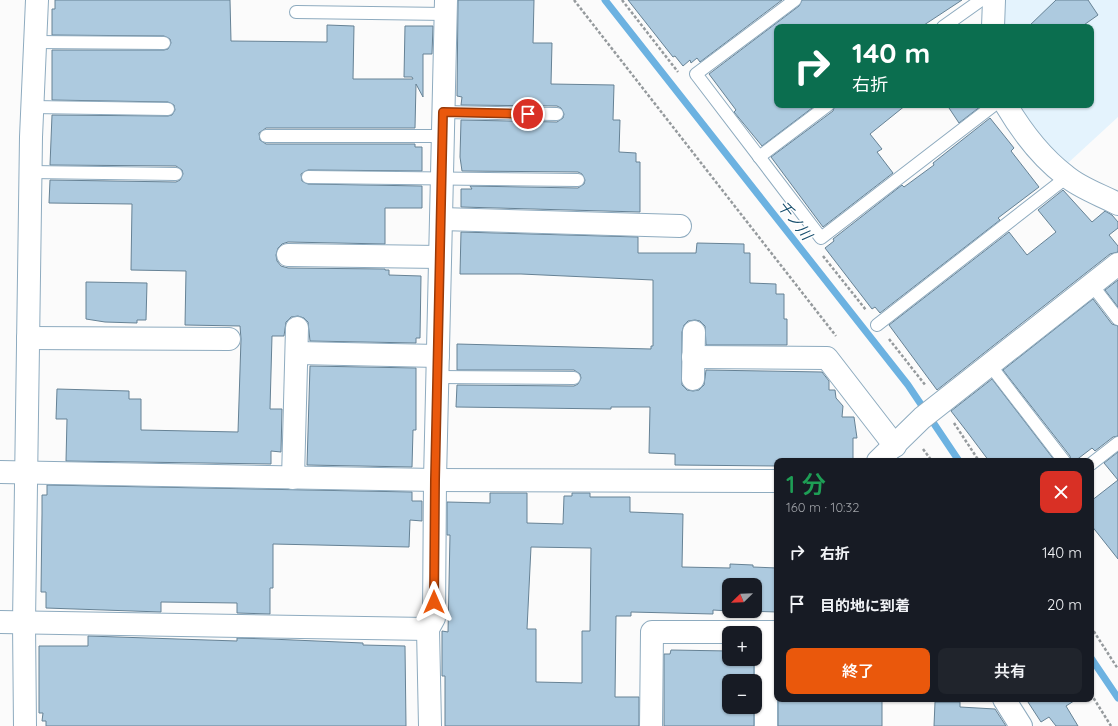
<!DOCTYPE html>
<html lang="ja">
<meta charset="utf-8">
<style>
body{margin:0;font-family:Quicksand,"Noto Sans JP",sans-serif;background:#20242c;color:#f1f3f6;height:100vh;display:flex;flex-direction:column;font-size:15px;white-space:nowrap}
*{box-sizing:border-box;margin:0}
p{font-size:13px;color:#9ea1a6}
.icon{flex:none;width:22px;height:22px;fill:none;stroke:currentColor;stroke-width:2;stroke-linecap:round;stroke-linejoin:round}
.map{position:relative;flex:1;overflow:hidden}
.drawer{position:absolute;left:774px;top:458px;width:320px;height:244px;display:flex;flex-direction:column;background:#171b24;border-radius:8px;box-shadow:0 1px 3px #0004}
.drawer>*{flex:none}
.top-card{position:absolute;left:774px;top:24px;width:320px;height:84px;border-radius:8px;box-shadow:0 1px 3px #0004;background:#0b6e4f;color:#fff;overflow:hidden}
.needle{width:26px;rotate:247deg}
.buttons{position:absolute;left:722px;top:578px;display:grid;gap:8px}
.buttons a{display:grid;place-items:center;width:40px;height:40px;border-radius:8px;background:#171b24;box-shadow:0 1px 3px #0004;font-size:20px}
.pin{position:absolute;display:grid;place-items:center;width:34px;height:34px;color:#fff;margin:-17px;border:2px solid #fff;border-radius:50%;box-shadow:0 1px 4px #0007}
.me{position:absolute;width:44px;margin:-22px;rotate:0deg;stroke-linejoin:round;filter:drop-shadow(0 0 3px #0008)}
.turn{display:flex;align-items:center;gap:14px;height:84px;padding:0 12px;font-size:18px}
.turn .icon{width:52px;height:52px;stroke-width:2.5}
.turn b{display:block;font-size:28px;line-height:34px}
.round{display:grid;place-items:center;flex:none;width:42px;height:42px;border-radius:8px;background:#20242c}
.summary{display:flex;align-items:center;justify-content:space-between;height:68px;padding:0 12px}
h1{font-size:24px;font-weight:600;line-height:30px;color:#1e9e55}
.action{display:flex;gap:8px;margin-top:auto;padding:8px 12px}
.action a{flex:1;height:46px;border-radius:8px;background:#ea580c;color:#fff;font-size:16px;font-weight:600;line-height:46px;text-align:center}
.action a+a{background:#20242c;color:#f1f3f6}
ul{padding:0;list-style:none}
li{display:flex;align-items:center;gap:12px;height:52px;padding:0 12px}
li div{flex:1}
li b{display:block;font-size:15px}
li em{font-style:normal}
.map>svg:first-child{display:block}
.built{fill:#e4f3fd}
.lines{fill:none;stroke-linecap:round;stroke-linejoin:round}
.stream{stroke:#6cb2e1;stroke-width:7}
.building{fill:#adcadf;stroke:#668295;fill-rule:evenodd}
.lane-casing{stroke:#8eabbf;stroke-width:14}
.street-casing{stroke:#8eabbf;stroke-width:24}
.secondary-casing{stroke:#8eabbf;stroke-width:24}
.path{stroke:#959a9d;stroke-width:2.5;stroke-dasharray:3 2;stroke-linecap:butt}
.lane{stroke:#fff;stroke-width:12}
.street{stroke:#fff;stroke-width:22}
.secondary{stroke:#fff;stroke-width:22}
.route-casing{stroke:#983908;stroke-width:10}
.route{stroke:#ea580c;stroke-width:7}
.labels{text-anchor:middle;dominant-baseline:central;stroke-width:3;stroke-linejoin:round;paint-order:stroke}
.water-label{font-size:15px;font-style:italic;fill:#164d6c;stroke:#fff}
</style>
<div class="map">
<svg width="1118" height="726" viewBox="0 0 1118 726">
<rect width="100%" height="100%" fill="#fbfbfb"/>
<!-- built -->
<path class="built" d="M1002,0H1118V117L1068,163L1044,144L1018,105H1091V27H1002Z"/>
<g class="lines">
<!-- stream -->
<g class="stream">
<path d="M605,0L908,385L959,461"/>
<path d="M1091,658L1118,698"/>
</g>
</g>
<!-- building -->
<g class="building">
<path d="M55,0H230L231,41L327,42V25L354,26L353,79H413L412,77H404L405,26H433L432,54H423V97L416,84L415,128H266L259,133L260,140L266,144H415V147H422V171L308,170L301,174L302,181L308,184L422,186V208H385V244L288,242L282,244L278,248L276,255L277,261L281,266L288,268L385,269V270H389V275L421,276L420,338H416V343L310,341L308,322L304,318L298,316L291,317L286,322L284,336H272L270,409H282L281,452L271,451V464L66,461L67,419H56L57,389L129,391V399H141V430L238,432L241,339L240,326L185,325L186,271L131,270L132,204L49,203L50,180L176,182L180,180L183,174L182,170L176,166L50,165L52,115L168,116L172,115L175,110L174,105L168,102L52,100V50H164L168,49L171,43L170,39L164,36L52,35V9H55Z"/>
<path d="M458,0H534L533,43H552L551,84L614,85L613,120H620L619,152L636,153V162H640V212L461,207V189H472L470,186L578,188L584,184L585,180L582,174L578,172L462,171L460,157L461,120L557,122L563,118L564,114L561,108L557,106L461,105L462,97L457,96Z"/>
<path d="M628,0H782L700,62L697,58L691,63L690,60L683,66L675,56L673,57Z"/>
<path d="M802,0H962L921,27H777V105H816L762,146L734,112L736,110L709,74L799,6Z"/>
<path d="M1056,0H1088L1098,15L1081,27H1028Z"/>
<path d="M835,105H906L870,134L882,149L877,152L893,173L823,227L771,157L833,111Z"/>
<path d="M947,105H980L981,106L959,123Z"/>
<path d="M990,118L1014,148L1011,151L1039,187L998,218L1000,220L880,313L875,307L872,309L825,248L834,241L833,239L902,185L904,187L934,165L933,163Z"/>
<path d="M1063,190L1092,222L1105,211L1112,215L1118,222V228L1109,235L1118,246V252L1110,254L937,390L889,325L1009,232L1027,255L1056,232L1038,210Z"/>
<path d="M461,232L638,237V253H696L697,243L744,244V253H750V283L776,284V294H784V319H787V345H706L705,326L700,321L695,320L688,321L684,325L682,332V385L687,390L693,391L699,390L704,385L706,370L822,372L829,381V390H835L836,398L843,406L842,417H854L857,438H853V461H777V466L675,465V454L649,453L650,407H611V409L456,407L457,385L574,386L578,384L581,378L580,374L574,370H457V344L651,349V346H653V280L521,274H460Z"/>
<path d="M1118,280V307L1105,290Z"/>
<path d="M86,282L147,283L146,320H137V323L105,322L86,319Z"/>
<path d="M1093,299L1112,324L1118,326V436L1113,437L1095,451L1092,448L1075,461H1071L1070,456L1003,370Z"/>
<path d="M310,366L416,368V430H413L412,467L307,465Z"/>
<path d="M992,379L1055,461H989L968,433L951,411Z"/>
<path d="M1118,452V559L1091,525V501L1118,480L1104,463Z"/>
<path d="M47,485L412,492V501H422V521L410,520L409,547L273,544V588H270V614L237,613V603L161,602V612L46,608V592H41L42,514V495H47Z"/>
<path d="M490,493H527V523L563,524L564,496H572V493H590V497H630V512L683,514L682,567L730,568V564L753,565V567L777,568V612L744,611H755V585H729V611L713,610V614L631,612V616H616L615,697H639V726H445V676H442V631L448,632L450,535H447V502L490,503ZM531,547L591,548L590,631H582V683L536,682V629H527Z"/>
<path d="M88,636L237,641V638L270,639L363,643V645L405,646L406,726H46V721H42L43,713H39V646H88Z"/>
<path d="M671,650L729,651V659H738V664H754V681H729V707H754V726H664V654H670Z"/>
<path d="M814,699H882V726H778V700L813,701Z"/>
<path d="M1026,699H1077L1066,706L1078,726H1056L1049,717L1041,722Z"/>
<path d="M935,702H960V707L995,709L1006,726H934Z"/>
</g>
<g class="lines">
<!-- lane casing -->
<g class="lane-casing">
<g id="lane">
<path d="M795,0L696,74L821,238L994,105"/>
<path d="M296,12L446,14"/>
<path d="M943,27L981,0"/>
<path d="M35,42L164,43"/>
<path d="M32,107L168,109"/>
<path d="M443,112L557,114"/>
<path d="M266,136H443"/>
<path d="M759,157L828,105"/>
<path d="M31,172L176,174"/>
<path d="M308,177L578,180"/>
<path d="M1092,285L1118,319"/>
<path d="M877,325L1067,177"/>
<path d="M990,365L1064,461"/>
<path d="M437,377L574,378"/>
<path d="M1091,464L1118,443"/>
</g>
</g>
<!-- street casing -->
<g class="street-casing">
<g id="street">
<path d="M993,27L994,0"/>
<path d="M1006,105C1022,132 1041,157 1066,176C1080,188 1101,195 1118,204"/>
<path d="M441,219L680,226"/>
<path d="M288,255L440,257"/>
<path d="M28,338L229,339"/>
<path d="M297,353L438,356"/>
<path d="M693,357L827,358L895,446"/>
<path d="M693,379L694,332"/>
<path d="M878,461L922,418L1118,264"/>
<path d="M0,472L435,480L777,481"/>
<path d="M293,478L297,328"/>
<path d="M0,622L428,629"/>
<path d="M1004,699L1021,726"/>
<path d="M430,726L428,629L434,618L435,480L446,0"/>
<path d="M651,726L652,632H777"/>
<path d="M766,726V632"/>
</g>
</g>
<!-- secondary casing -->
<g class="secondary-casing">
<path id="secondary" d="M25,726L24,623L31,137L37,0"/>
</g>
<!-- path -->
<g class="path">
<path d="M574,0L836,336"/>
<path d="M622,0L678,72"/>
<path d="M823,256L866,310"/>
<path d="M889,339L926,386"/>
<path d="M954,423L979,461"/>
<path d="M923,449L932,461"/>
<path d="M1091,627L1118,669"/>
<path d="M1091,694L1111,726"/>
</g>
<!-- lane -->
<use href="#lane" class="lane"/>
<!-- street -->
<use href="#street" class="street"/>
<!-- secondary -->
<use href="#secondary" class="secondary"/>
</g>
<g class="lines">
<!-- route casing -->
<g class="route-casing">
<path id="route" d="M434,602L435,480L443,112L528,114"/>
</g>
<!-- route -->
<use href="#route" class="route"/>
</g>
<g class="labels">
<!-- water labels -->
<g class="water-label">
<text transform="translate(795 220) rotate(52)">千ノ川</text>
</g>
</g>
</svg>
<div class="buttons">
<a><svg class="needle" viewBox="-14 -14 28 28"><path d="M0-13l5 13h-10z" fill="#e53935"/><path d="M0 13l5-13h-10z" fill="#9ea1a6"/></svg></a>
<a>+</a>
<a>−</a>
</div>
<div class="pin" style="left:528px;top:114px;background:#d93025"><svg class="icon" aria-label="arrive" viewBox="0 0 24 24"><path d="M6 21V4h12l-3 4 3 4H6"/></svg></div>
<svg class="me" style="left:434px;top:602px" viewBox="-20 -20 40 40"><path d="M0-17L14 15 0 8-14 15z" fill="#ea580c" stroke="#fff" stroke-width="4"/></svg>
<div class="top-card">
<div class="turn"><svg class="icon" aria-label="right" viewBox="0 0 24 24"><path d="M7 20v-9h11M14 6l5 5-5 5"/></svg><div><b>140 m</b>右折</div></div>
</div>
<section class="drawer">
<div class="summary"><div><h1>1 分</h1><p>160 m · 10:32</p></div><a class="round" style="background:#d93025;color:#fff"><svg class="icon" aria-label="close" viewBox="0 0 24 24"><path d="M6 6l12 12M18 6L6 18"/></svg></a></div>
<ul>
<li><svg class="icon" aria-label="right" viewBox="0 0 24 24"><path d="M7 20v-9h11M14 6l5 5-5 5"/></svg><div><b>右折</b></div><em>140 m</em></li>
<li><svg class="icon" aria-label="arrive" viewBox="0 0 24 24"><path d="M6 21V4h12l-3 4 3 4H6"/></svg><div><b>目的地に到着</b></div><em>20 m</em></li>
</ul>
<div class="action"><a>終了</a><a>共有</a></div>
</section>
</div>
